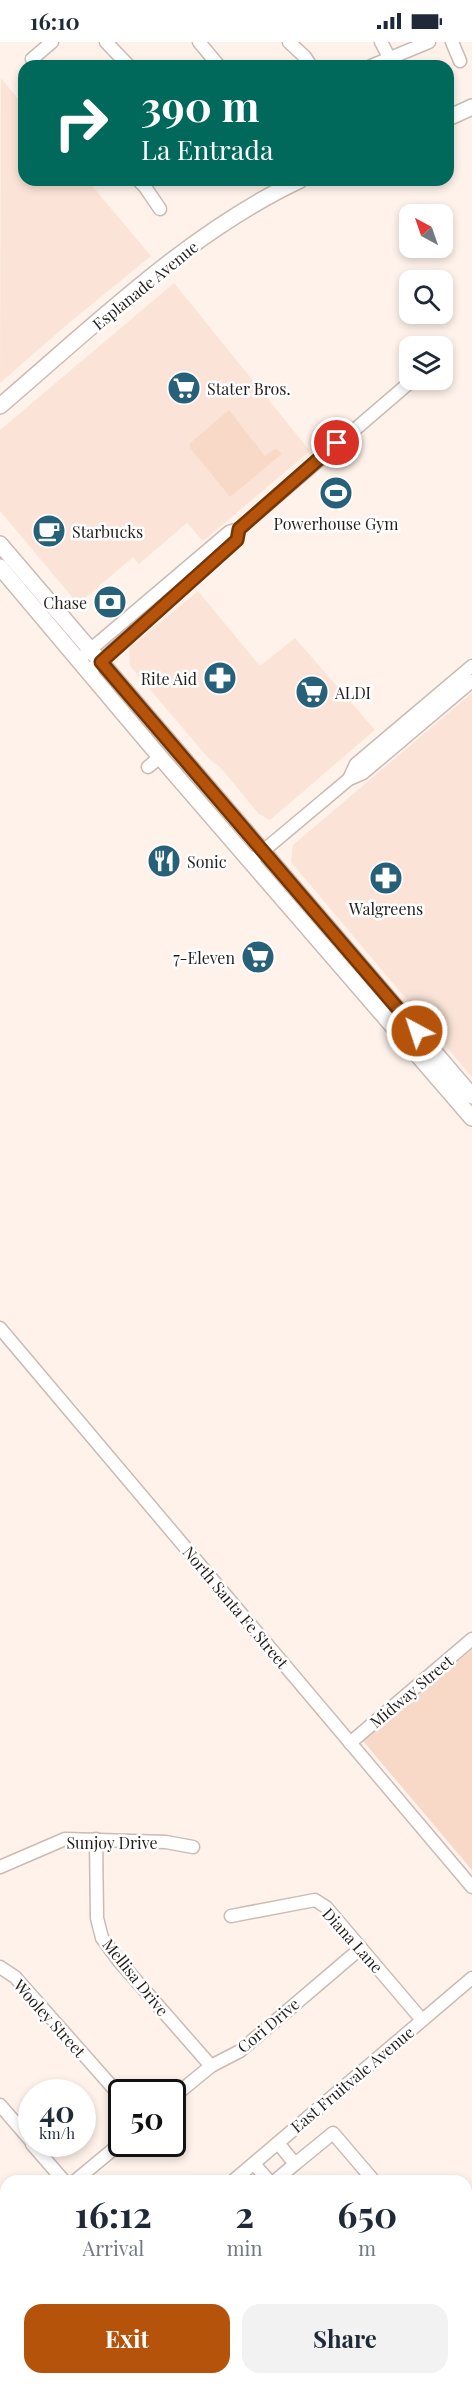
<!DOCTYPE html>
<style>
body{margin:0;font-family:"Playfair Display",serif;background:#f2f2f3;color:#1f2937;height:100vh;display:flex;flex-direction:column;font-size:22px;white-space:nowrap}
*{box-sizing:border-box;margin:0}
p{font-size:20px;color:#747a83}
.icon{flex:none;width:33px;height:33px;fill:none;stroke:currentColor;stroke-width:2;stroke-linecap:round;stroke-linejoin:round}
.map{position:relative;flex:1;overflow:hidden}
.details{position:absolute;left:0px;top:2133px;width:472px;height:210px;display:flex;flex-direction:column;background:#fff;border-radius:18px 18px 0 0;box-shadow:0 3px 9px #0003}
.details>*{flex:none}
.top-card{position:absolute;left:18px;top:18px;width:436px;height:126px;border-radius:18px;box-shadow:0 3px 9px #0003;background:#00695c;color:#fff;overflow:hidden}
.needle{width:39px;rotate:320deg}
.fabs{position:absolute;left:399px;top:162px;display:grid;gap:12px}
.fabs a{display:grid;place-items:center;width:54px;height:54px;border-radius:12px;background:#fff;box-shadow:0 3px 9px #0003;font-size:30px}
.speed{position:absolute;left:18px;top:2037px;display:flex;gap:12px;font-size:30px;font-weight:700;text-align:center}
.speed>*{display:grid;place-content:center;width:78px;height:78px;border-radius:50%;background:#fff;box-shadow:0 3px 9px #0003;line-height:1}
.speed small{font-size:15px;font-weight:400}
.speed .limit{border:3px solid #111;border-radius:9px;background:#fff;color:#111}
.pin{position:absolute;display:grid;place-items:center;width:51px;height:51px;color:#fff;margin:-26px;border:3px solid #fff;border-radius:50%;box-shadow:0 2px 6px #0007}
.me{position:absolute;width:66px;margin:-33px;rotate:320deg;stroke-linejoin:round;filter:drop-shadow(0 0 4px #0008)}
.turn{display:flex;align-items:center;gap:21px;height:126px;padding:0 24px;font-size:27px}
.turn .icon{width:78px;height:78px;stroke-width:2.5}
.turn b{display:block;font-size:42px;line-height:51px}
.eta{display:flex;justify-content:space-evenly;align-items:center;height:102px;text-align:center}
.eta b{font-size:36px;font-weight:700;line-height:42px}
.primary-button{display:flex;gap:12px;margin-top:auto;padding:12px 24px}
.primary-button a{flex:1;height:69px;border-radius:18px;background:#b45309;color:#fff;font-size:24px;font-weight:700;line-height:69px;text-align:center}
.primary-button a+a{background:#f2f2f3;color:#1f2937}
.status{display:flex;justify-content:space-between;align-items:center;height:42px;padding:0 30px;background:#fff;direction:ltr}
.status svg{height:16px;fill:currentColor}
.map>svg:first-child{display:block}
.built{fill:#fbe4d7}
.green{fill:#f8d9c8}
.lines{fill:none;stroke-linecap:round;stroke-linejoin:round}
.minor-casing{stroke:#cabbb3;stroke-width:15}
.major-casing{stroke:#cabbb3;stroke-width:18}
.minor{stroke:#fff;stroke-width:12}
.major{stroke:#fff;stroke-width:15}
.route-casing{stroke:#753606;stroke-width:15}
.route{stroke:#b45309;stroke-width:10}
.labels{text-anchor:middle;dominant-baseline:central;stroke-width:5;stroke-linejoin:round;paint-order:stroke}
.street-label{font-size:16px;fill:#231e1b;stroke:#fff}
.poi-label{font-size:16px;fill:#231e1b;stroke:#fff;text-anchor:start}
</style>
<div class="status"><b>16:10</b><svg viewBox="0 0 49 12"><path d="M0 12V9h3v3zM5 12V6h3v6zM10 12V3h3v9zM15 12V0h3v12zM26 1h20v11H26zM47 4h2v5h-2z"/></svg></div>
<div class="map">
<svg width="472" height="2343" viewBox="0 0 472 2343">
<rect width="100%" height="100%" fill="#fef2ea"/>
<!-- built -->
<g class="built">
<path d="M1,36L24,64V138H87L151,214L70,280L0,341Z"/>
<path d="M174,241L310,409L203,499L187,481L139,522L133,515L78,562L0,469V388Z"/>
<path d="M198,549L260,624L295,596L375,688L270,778L259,772L220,725L209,717L130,624L129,606Z"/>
<path d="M472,651V1035L291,820L293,803Z"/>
</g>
<!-- green -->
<g class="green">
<path d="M229,368L265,414L276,406L282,412L230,455L190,406L189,402Z"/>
<path d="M472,1598V1828L358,1693Z"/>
</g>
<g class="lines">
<!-- minor casing -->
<g class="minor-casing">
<g id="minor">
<path d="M106,0L129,24"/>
<path d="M199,0L219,24"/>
<path d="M289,0L305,15L311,24"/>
<path d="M381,0L390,17"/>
<path d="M452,0L460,19"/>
<path d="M36,24L32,17L52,0"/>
<path d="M371,24L429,0"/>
<path d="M138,138L145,145L160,167"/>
<path d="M84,613L229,490L239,487L409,341"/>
<path d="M94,625L237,498L239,487"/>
<path d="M148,725L160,715"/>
<path d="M349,737L356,722L472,624"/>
<path d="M256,815L349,737L363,731L472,639"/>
<path d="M0,1286L472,1845"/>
<path d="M350,1701L472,1597"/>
<path d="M96,1797L97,1876L102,1896L119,1919L211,2024"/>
<path d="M0,1825L65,1797L166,1800L193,1805"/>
<path d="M231,1874L315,1858L326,1865L422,1978"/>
<path d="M0,1925L15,1935L122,2056"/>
<path d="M172,2056L211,2024L240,2009L361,1906"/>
<path d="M0,2063L32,2100"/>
<path d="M278,2101L295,2122L333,2091L374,2139"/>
<path d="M32,2102L64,2139"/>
<path d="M254,2122L269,2139"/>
<path d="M75,2139L122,2100"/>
<path d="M233,2139L472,1936"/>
<path d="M275,2139L295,2122"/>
<path d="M0,2188L6,2195"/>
<path d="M466,2330L472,2329"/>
<path d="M127,2337L132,2343"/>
<path d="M232,2337L237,2343"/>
<path d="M0,2338L6,2333"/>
<path d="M311,2343L318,2337"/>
<path d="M449,2343L456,2337"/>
</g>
</g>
<!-- major casing -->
<g class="major-casing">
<g id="major">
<path d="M448,76L472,65"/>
<path d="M0,364C94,284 188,191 300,138"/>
<path d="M0,502L472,1054"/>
<path d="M0,525L160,715L472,1076"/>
</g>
</g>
<!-- minor -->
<use href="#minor" class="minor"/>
<!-- major -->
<use href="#major" class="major"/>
</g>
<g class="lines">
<!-- route casing -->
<g class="route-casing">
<path id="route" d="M337,401L239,487L237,498L101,620L417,989"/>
</g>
<!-- route -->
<use href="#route" class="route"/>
</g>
<!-- icons -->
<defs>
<g id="supermarket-disc" transform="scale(1.725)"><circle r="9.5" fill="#266079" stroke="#fff"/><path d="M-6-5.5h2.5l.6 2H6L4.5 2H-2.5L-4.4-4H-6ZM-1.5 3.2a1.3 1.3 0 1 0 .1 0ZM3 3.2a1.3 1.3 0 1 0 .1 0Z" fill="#fff"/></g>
<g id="stadium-disc" transform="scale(1.725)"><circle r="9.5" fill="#266079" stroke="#fff"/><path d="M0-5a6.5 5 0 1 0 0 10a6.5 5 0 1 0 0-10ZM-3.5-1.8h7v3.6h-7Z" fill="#fff"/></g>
<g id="cafe-disc" transform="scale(1.725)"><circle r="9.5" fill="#266079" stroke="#fff"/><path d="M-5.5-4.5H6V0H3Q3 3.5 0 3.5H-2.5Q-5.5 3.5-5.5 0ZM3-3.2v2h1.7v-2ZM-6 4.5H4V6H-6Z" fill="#fff"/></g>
<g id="bank-disc" transform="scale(1.725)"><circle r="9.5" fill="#266079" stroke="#fff"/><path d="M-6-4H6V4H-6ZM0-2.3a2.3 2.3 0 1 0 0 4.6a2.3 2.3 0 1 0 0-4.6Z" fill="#fff"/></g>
<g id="pharmacy-disc" transform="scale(1.725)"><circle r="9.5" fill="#266079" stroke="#fff"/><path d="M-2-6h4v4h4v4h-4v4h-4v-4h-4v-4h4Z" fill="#fff"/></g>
<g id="restaurant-disc" transform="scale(1.725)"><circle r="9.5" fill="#266079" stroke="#fff"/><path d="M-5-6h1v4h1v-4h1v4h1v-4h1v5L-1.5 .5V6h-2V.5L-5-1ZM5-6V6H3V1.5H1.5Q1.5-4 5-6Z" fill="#fff"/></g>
</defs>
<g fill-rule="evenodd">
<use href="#supermarket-disc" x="184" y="346"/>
<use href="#stadium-disc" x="336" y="451"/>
<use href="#cafe-disc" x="49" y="489"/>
<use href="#bank-disc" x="110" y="560"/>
<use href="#pharmacy-disc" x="220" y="636"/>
<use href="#supermarket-disc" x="312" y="650"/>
<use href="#restaurant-disc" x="164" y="819"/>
<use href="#pharmacy-disc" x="386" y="836"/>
<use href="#supermarket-disc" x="258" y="915"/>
</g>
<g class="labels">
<!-- street labels -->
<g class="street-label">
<text transform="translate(145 243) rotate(-39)">Esplanade Avenue</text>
<text transform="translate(236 1565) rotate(50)">North Santa Fe Street</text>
<text transform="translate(411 1649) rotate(-40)">Midway Street</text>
<text x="112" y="1800">Sunjoy Drive</text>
<text transform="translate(353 1898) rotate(48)">Diana Lane</text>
<text transform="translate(136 1935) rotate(51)">Mellisa Drive</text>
<text transform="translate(50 1976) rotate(48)">Wooley Street</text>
<text transform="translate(268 1983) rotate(-40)">Cori Drive</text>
<text transform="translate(352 2037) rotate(-40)">East Fruitvale Avenue</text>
</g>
<!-- poi labels -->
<g class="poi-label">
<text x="207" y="346">Stater Bros.</text>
<text x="336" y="481" text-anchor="middle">Powerhouse Gym</text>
<text x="72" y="489">Starbucks</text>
<text x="87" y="560" text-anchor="end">Chase</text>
<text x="197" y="636" text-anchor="end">Rite Aid</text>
<text x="335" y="650">ALDI</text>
<text x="187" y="819">Sonic</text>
<text x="386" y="866" text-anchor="middle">Walgreens</text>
<text x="235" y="915" text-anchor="end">7-Eleven</text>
</g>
</g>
</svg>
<div class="fabs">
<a><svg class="needle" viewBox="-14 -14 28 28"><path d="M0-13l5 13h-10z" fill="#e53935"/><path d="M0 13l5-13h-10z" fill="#747a83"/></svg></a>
<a><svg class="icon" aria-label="search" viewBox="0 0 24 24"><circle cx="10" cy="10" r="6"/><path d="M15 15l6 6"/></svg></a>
<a><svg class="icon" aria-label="layers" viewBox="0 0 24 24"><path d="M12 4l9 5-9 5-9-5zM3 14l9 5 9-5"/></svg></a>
</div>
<div class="speed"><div>40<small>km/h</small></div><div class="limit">50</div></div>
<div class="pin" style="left:337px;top:401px;background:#d93025"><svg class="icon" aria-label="arrive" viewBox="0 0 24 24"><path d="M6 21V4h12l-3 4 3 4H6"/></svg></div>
<svg class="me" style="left:417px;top:989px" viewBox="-20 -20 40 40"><circle r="17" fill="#b45309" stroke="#fff" stroke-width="3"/><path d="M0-11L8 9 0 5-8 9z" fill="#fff"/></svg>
<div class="top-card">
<div class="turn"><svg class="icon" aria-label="right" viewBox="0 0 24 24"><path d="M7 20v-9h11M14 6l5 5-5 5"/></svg><div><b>390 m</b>La Entrada</div></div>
</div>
<section class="details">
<div class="eta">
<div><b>16:12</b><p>Arrival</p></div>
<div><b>2</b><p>min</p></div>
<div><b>650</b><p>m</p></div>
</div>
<div class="primary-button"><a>Exit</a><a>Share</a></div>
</section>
</div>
